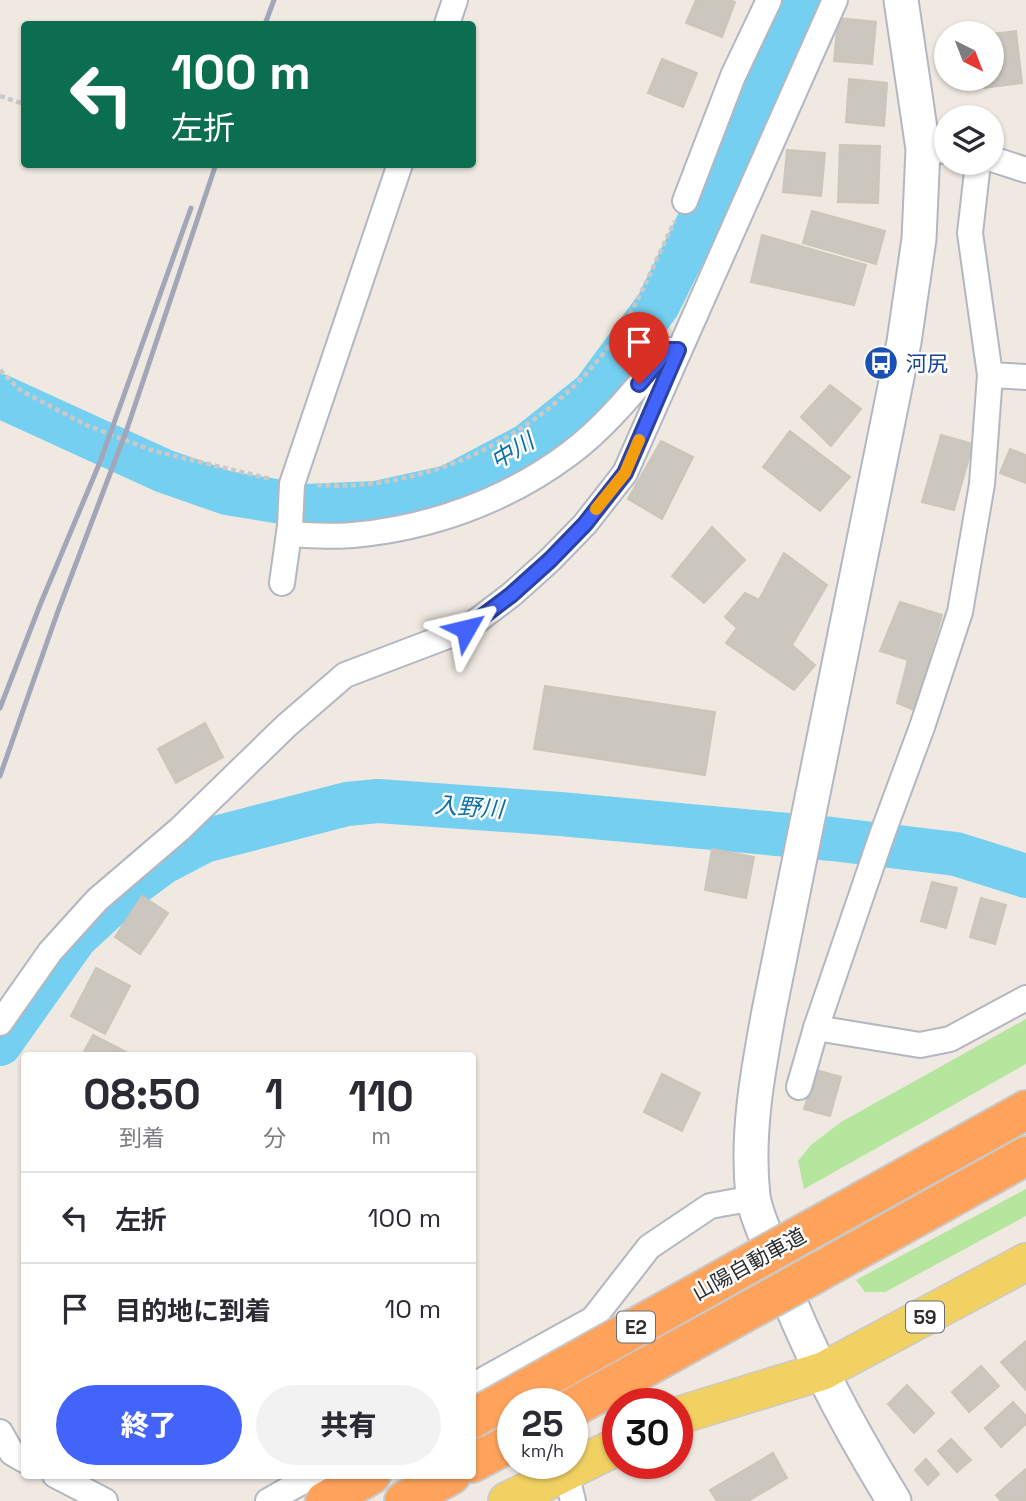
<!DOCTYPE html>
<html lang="ja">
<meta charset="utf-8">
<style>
body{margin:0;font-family:"Space Grotesk","Noto Sans JP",sans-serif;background:#f2f2f3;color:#2b2b33;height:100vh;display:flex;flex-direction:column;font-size:26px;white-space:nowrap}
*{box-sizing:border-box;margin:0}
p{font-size:23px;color:#7c7c81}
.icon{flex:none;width:38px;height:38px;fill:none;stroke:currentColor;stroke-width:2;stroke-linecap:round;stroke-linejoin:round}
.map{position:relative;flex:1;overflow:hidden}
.sheet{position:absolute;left:21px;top:1052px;width:455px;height:427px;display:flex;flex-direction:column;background:#fff;border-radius:7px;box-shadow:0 2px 5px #0004}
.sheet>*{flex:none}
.hud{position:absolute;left:21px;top:21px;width:455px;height:147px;border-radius:7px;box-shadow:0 2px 5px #0004;background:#0b6e4f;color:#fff;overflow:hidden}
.needle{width:46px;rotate:138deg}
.controls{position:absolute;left:934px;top:21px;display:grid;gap:14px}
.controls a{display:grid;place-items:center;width:70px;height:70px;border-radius:50%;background:#fff;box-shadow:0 2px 5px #0004;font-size:35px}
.speed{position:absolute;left:497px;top:1388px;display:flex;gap:14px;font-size:35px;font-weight:700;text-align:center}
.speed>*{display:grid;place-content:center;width:91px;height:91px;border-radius:50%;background:#fff;box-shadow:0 2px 5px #0004;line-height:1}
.speed small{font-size:18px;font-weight:400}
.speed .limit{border:10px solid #d22;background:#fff;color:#111}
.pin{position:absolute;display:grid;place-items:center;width:60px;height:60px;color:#fff;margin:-72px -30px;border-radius:50% 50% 50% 0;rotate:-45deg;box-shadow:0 0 7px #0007}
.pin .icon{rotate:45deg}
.me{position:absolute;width:77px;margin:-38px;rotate:53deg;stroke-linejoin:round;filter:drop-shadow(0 0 5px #0008)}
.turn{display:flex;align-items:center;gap:24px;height:147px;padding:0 35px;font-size:32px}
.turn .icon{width:91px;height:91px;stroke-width:2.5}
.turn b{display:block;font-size:49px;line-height:60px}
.eta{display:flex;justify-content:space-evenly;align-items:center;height:119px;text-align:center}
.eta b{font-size:42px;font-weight:800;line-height:49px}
.primary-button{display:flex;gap:14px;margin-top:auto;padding:14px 35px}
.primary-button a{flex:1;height:80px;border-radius:42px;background:#4264fb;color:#fff;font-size:28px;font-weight:800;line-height:80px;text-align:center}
.primary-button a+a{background:#f2f2f3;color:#2b2b33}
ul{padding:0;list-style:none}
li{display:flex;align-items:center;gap:21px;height:91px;padding:0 35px;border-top:2px solid #e1e1e2}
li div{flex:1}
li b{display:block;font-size:26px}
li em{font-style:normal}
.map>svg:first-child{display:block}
.green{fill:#b6e59e}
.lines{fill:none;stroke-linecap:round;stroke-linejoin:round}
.river{stroke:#75cff0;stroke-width:44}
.building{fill:#cbc7bf;stroke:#cbc5ba;stroke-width:2}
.street-casing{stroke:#b4b7c1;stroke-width:28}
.secondary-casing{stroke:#b4b7c1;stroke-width:37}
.primary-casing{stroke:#c9c9c9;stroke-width:40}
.highway-casing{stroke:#c9c9c9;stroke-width:42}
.path{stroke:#c9c9c9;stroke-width:4.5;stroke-dasharray:5 3.5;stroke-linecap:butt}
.street{stroke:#fff;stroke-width:24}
.secondary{stroke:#fff;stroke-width:33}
.primary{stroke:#f2d163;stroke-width:37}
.highway{stroke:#ffa35c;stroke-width:38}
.rail{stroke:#a3a6b8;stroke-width:5}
.highway-bridge-casing{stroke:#c9c9c9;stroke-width:42;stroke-linecap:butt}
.highway-bridge{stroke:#ffa35c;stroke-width:38}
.route-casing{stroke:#2b41a3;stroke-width:18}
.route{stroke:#4264fb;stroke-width:12}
.slow{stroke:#f59e0b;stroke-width:12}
.labels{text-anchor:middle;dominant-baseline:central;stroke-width:5;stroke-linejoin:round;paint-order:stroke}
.shield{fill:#fff;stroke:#6d6d6d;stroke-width:2}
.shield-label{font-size:19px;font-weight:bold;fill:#2e2e2e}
.transit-label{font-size:21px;fill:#164399;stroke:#fff;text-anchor:start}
.street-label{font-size:21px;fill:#2e2e2e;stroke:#fff}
.water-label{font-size:23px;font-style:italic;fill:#0d6fa3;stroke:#fff}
</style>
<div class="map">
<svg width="1026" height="1501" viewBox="0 0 1026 1501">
<rect width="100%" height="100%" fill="#efe9e1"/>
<!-- green -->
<g class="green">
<path d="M1026,1019V1064L804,1189L798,1161L811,1145L841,1122Z"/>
<path d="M1026,1189V1216L885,1292H865L856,1280Z"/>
</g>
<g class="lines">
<!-- river -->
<g class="river">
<path d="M0,396L164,471L227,493L306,506L376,503L449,487L528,445L593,393L658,305L719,181L798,0"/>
<path d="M0,1044L75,938L131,886L162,863L204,841L347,804L378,801L560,814L832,839L956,854L1026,876"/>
</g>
</g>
<!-- building -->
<g class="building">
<path d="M696,0H730L735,2L722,37L686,23Z"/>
<path d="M838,18L876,22L872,64L834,61Z"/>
<path d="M1016,31L1022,83L984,88L983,79H992V34Z"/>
<path d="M662,59L697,73L683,107L648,93Z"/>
<path d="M849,79L887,83L884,126L846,122Z"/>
<path d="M840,145L880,146L878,203L838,202Z"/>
<path d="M787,150L825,153L821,196L783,192Z"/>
<path d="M812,211L885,231L876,264L803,243Z"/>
<path d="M762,235L866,265L854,305L751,282Z"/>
<path d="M830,385L861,409L831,446L801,417Z"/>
<path d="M790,431L850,477L820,511L763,467Z"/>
<path d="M941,435L973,444L954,510L922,502Z"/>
<path d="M661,441L693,457L662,519L628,499Z"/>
<path d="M1010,449L1026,455V483L1000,473Z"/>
<path d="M712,527L745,560L704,603L672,576Z"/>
<path d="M784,553L827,585L792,645L815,665L794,690L726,643L737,628L725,617L745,593L759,600Z"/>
<path d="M900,602L942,615L914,710L897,703L908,660L880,651Z"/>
<path d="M545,686L715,712L705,775L534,749Z"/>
<path d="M205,723L223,757L176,783L158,749Z"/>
<path d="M712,849L754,857L746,898L705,890Z"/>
<path d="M932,882L957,888L946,928L921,921Z"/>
<path d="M142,896L168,913L140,954L115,937Z"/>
<path d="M981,898L1006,905L995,944L970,937Z"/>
<path d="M96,968L130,986L105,1034L71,1016Z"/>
<path d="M93,1035L126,1052L124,1055H82Z"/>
<path d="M816,1070L841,1077L830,1116L804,1109Z"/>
<path d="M662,1074L700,1093L682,1131L644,1112Z"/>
<path d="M1026,1341V1390L1001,1362Z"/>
<path d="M981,1366L999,1386L969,1412L952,1392Z"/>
<path d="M907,1385L934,1413L914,1433L888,1404Z"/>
<path d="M1013,1402L1026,1416V1424L1001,1447L985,1428Z"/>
<path d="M951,1439L971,1460L957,1472L938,1451Z"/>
<path d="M773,1453L787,1478L748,1501H717L710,1490Z"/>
<path d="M926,1459L939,1474L928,1485L915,1470Z"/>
<path d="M1026,1469V1501H1001L996,1495Z"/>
</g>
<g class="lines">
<!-- street casing -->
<g class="street-casing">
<g id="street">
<path d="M447,24L455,0"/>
<path d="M923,149L947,151"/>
<path d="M992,159L1026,170"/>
<path d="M685,201L733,76L769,0"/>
<path d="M990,375L1026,377"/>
<path d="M289,534C310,535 332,537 353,535C430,528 506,501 569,454C607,426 638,386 668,350H674"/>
<path d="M282,583L290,526L292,484L400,164"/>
<path d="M0,1023L50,952L97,900L180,829L286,726L345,675L466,629L511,595L550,560L585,524L625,473L835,0"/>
<path d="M816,1028L920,1045L950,1039L1026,998"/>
<path d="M799,1087L816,1028L882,835L922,727L960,612L982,484L990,375L970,233L978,163"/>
<path d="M472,1386L593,1319L649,1247L710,1206L754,1198"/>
<path d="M0,1432L12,1453L24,1460"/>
<path d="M566,1473L573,1501"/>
<path d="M55,1475L105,1501"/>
<path d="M268,1501L314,1475"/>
</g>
</g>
<!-- secondary casing -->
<g class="secondary-casing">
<path id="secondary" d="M894,1501C846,1423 796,1329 768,1242C763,1228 755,1211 753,1196C746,1134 758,1071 769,1011L904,342L919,239L923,149L901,0"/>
</g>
<!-- primary casing -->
<g class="primary-casing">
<g id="primary">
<path d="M677,1416L823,1371L1026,1262"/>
<path d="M507,1501L618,1446"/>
</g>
</g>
<!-- highway casing -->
<g class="highway-casing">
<g id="highway">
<path d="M799,1236L1026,1110"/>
<path d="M818,1272L1026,1156"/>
<path d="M472,1463L513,1441"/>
<path d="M325,1501L371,1475"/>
<path d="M404,1501L451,1475"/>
</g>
</g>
<!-- path -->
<g class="path">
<path d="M0,96L24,104"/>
<path d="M0,370L20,390L86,425L154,451L271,479"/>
<path d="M317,485C434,493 557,428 620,330C642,296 657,257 675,221"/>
</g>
<!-- street -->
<use href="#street" class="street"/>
<!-- secondary -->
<use href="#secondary" class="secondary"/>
<!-- primary -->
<use href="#primary" class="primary"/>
<!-- highway -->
<use href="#highway" class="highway"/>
<!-- rail -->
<g class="rail">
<path d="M265,24L274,0"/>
<path d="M0,708L40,605L100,462L191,208"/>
<path d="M0,776L58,611L127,429L216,164"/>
</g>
<!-- highway-bridge casing -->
<g class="highway-bridge-casing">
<g id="highway-bridge">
<path d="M572,1408L818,1272"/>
<path d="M472,1419L799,1236"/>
</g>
</g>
<!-- highway-bridge -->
<use href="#highway-bridge" class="highway-bridge"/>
</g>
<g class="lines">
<!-- route casing -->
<g class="route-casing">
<path id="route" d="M466,629L511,595L550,560L585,524L625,473L678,350H668L639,384"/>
</g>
<!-- route -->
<use href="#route" class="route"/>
<!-- slow -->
<path class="slow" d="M596,509L625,473L639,440"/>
</g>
<!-- icons -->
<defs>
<g id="bus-disc" transform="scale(1.75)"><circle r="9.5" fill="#1a4fb4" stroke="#fff"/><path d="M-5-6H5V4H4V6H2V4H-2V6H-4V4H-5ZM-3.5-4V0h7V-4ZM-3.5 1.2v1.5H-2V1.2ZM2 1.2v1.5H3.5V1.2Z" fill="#fff"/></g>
</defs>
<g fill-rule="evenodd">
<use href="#bus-disc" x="881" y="363"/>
</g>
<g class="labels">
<!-- shield labels -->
<g class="shield">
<rect x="906" y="1301.5" width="38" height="31" rx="5"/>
<rect x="617" y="1311.5" width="38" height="31" rx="5"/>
</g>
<g class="shield-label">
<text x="925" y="1317">59</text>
<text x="636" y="1327">E2</text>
</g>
<!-- transit labels -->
<g class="transit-label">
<text x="906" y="363">河尻</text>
</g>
<!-- street labels -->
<g class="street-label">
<text transform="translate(749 1264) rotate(-29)">山陽自動車道</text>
</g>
<!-- water labels -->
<g class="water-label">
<text transform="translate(512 451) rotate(-31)">中川</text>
<text transform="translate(469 807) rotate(4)">入野川</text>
</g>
</g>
</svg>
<div class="controls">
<a><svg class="needle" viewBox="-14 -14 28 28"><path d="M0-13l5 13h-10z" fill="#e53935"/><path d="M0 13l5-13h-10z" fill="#7c7c81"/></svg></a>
<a><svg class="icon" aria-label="layers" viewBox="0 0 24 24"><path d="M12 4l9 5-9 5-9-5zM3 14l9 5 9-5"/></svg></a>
</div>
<div class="speed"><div>25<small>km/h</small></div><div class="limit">30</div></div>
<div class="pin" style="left:639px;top:384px;background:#d93025"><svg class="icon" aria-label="arrive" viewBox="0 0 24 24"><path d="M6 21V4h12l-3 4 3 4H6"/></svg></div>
<svg class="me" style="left:466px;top:629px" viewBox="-20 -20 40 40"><path d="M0-17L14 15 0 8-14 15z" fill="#4264fb" stroke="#fff" stroke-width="4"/></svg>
<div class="hud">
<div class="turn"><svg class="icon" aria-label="left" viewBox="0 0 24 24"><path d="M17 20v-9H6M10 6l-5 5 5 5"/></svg><div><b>100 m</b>左折</div></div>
</div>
<section class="sheet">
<div class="eta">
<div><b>08:50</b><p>到着</p></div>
<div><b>1</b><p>分</p></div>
<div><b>110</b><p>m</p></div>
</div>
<ul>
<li><svg class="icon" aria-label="left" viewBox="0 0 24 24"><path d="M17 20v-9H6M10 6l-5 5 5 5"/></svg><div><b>左折</b></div><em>100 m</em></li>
<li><svg class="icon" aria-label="arrive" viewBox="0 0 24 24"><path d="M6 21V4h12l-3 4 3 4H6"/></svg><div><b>目的地に到着</b></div><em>10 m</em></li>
</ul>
<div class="primary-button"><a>終了</a><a>共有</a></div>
</section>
</div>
